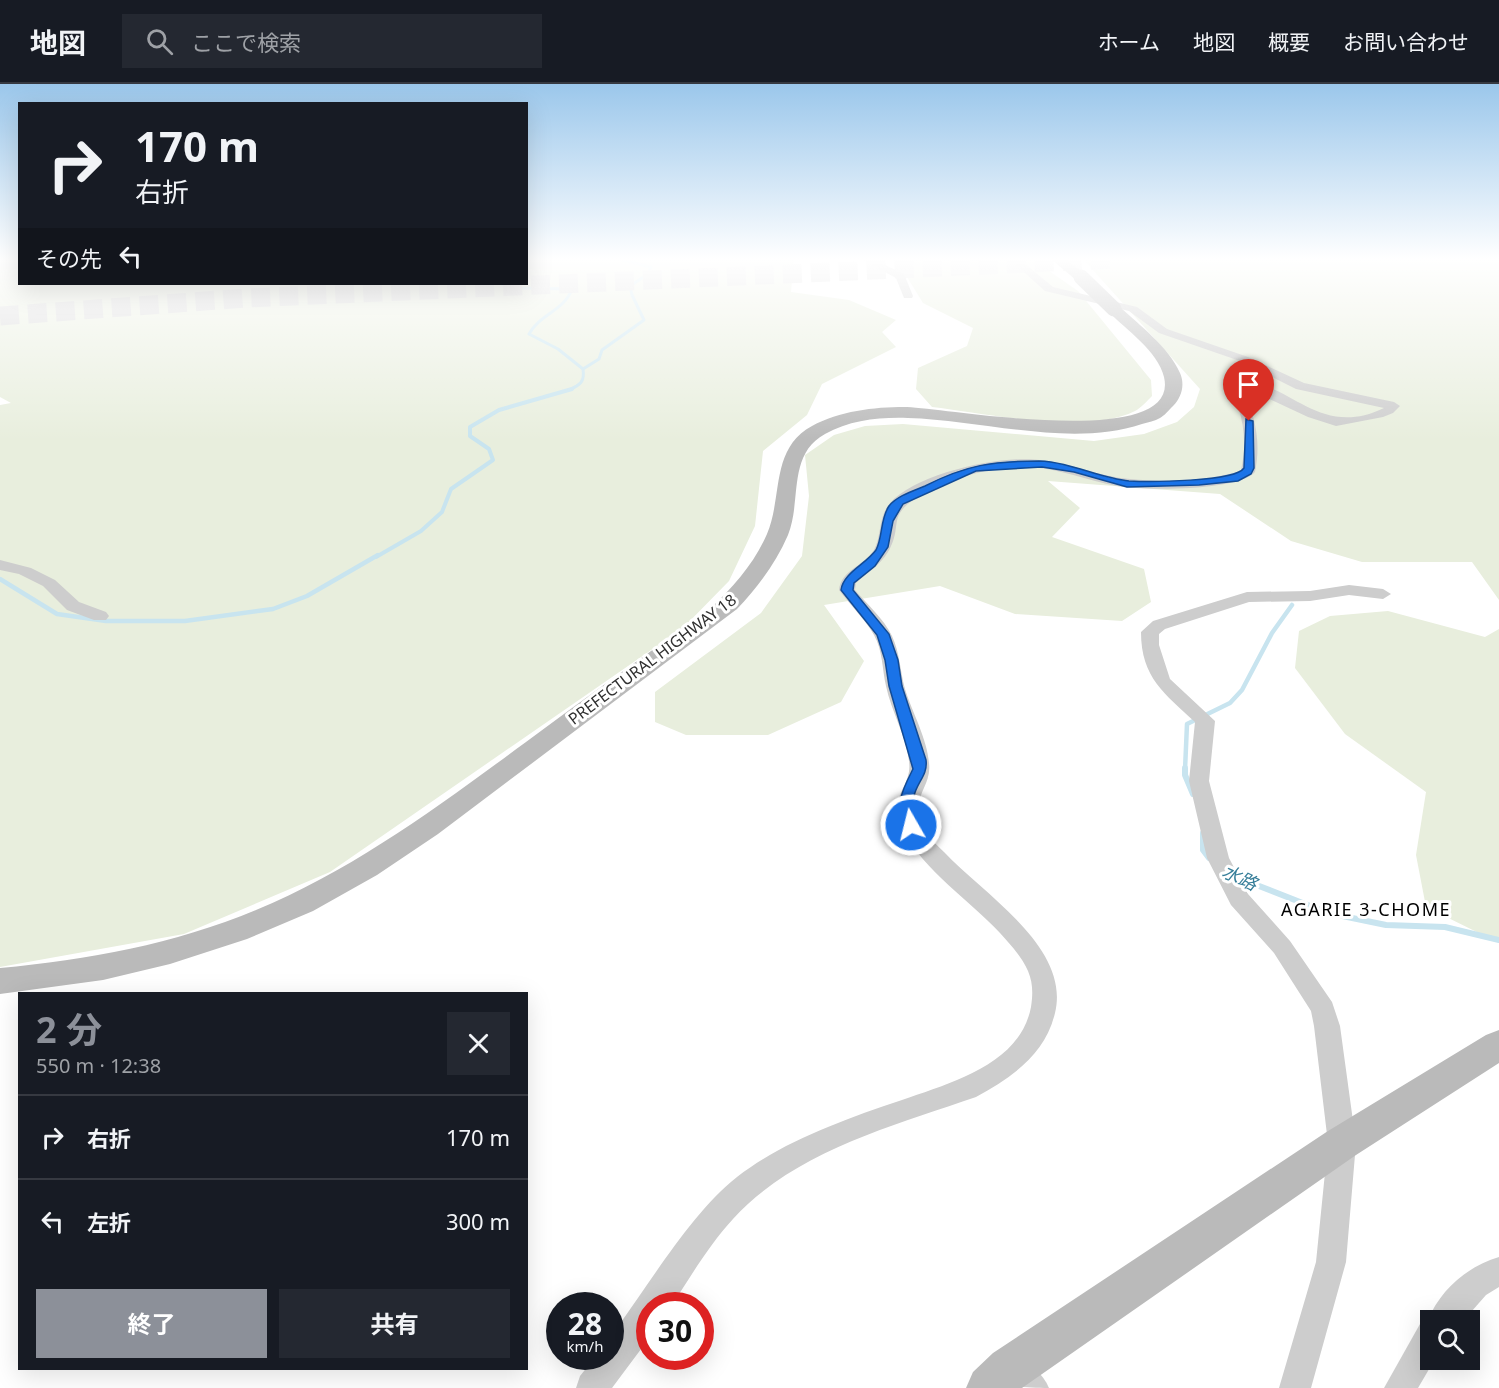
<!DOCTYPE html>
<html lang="ja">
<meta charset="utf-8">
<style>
body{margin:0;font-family:"Noto Sans","Noto Sans JP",sans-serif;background:#242831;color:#f1f3f6;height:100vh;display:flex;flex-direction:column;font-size:22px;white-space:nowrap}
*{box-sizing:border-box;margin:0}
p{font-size:20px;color:#9ea1a6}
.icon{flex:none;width:33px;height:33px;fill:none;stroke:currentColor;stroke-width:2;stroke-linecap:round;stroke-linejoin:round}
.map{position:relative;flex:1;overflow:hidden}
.side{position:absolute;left:18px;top:908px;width:510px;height:378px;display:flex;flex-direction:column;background:#171b24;border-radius:0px;box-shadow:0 6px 24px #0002}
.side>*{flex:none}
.hud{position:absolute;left:18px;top:18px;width:510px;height:183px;border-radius:0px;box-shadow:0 6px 24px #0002;background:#171b24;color:#f1f3f6;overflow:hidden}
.controls{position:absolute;left:1420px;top:1226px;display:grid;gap:12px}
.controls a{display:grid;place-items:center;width:60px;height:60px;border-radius:0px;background:#171b24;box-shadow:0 6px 24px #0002;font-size:30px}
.speed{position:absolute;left:546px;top:1208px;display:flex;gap:12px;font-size:30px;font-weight:700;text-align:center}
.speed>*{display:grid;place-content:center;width:78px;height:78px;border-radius:50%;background:#171b24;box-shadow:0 6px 24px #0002;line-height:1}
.speed small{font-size:15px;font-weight:400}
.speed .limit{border:9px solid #d22;background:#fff;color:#111}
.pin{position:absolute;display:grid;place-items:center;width:51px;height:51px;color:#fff;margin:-62px -26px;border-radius:50% 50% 50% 0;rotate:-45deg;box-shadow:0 0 6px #0007}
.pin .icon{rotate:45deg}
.me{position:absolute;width:66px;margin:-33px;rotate:352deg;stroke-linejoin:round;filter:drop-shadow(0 0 4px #0008)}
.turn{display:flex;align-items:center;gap:21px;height:126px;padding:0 18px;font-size:27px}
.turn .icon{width:78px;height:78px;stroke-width:2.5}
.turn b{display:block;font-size:42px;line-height:51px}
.then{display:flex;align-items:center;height:57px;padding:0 18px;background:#0003;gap:12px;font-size:22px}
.round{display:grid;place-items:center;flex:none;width:63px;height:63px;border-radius:0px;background:#242831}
.overview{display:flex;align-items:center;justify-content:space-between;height:102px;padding:0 18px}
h1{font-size:36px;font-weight:700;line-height:45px;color:#8c9099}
.action{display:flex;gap:12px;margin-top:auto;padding:12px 18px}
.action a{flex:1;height:69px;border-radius:0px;background:#8c9099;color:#fff;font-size:24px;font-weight:700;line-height:69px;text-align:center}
.action a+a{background:#242831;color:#f1f3f6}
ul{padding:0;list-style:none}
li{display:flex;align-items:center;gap:18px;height:84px;padding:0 18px;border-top:2px solid #363941}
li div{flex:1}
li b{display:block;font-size:22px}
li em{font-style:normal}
header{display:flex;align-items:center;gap:36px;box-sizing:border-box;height:84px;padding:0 30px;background:#171b24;border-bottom:2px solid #363941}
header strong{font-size:28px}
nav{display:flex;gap:33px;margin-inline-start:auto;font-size:21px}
.search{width:420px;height:54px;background:#242831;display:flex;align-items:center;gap:15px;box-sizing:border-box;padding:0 21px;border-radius:0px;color:#9ea1a6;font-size:22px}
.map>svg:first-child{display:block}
.green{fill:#e8eedd}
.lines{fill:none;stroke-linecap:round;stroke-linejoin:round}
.stream-far3{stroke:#c8e4ef;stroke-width:3}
.stream-far2{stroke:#c8e4ef;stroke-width:4}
.stream-far1{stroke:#c8e4ef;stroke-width:4.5}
.stream{stroke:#c8e4ef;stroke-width:6}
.highway-tunnel{stroke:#d6d6d6;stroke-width:19;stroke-dasharray:19 9;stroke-linecap:butt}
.street{fill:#cdcdcd;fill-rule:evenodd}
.secondary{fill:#bababa;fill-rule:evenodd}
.secondary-bridge{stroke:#bababa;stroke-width:15}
.route{fill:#1a73e8;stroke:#114b97;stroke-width:1.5}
.labels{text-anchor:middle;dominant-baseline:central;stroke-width:6;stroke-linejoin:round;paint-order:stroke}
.street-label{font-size:16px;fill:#303030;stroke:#fff}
.water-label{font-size:18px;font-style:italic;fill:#367e99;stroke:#fff}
.neighbourhood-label{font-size:18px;letter-spacing:1.5px;fill:#000;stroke:#fff}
</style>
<header>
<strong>地図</strong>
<div class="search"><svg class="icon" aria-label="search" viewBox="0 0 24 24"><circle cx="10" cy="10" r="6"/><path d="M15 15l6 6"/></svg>ここで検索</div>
<nav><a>ホーム</a><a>地図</a><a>概要</a><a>お問い合わせ</a></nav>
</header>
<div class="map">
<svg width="1499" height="1304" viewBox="0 0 1499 1304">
<rect width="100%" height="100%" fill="#fff"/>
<!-- green -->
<g class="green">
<path d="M0,175H19L20,200H526L527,175H794L791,208L849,216L896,236L882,248L896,263L822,300L807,331L763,367L755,442L729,497L683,544L330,788L184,850L0,883V321L11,319L0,313Z"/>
<path d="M896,175H1032L1078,207L1151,296L1152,312C1147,317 1141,324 1135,327C1085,352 986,329 932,323L916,305L918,284L967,262L973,244L923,219Z"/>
<path d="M1083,175H1499V516L1472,478H1362L1291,457L1220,410L1048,397L1080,424L1052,453L1144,485L1151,518L1122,537L1015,530L940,502L824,521L864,577L841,618L768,651H686L655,638V608L761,529L802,472L809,412L805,371L834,351L865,342L903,340L1094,357L1144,350L1177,338L1194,323L1200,305Z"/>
<path d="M1388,527L1485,553L1499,545V856L1491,855L1426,823L1416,771L1426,708L1345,650L1295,584L1299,547L1330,532Z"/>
</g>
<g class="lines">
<!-- stream-far3 -->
<g class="stream-far3">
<path d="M502,200L519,204L572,205C564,227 540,230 529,250L558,265L583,285"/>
<path d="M569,306C580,301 585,298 583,285L599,275L602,266L644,236L632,211L630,202L648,190L651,183L619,175"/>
</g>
<!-- stream-far2 -->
<path class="stream-far2" d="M376,473L421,447L442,428L451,405L493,376L489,365L470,352V343L499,326L572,305"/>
<!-- stream-far1 -->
<g class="stream-far1">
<path d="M0,495L57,530L106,537H185L273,525L307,512L378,471"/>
<path d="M1185,686L1187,640L1230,619L1242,606L1272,549L1292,521"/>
</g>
<!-- stream -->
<g class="stream">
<path d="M1185,684V691L1193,710"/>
<path d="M1203,749V766L1209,774"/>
<path d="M1236,793L1328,829L1386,841L1445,843L1499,856"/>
</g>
<!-- highway-tunnel -->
<path class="highway-tunnel" d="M0,232L246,214L1118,175"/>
<!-- street -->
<g class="street">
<path d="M861,175H873L904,190L913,212L912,214H904L896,194Z"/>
<path d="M1017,175H1027L1024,179L1053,203L1137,223L1167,245L1248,273L1304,299L1394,318L1400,322L1393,329L1383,333L1336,342L1308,333L1252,307L1242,306C1256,332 1261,359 1255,388C1239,407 1143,407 1117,402C1088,397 1059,384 1029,383C991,382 953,393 920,412C885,432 904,441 888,468C880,481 867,489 856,499L855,506C867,520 884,535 892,552C900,569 900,587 905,605C912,628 927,654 929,679C932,703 911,710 922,740C925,751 936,760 944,768C983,810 1071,863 1055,929C1045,971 1012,993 976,1013C893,1042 795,1067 733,1135C709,1161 691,1192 672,1221H650V1253L612,1304H576L580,1292L596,1272H610V1253C648,1203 689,1131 737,1093C764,1072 796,1056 828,1043C852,1033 877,1024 902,1016C950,999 1020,981 1031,923C1033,910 1033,899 1028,887C1022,873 1010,860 1000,849C969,816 925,787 903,747C885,713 913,704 909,677C906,651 891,627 886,602C882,585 883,567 874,551C865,535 850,521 839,506C841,486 864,482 874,466C882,451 878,433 890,419C917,389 1001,371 1040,376C1071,379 1099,393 1130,395C1164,398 1201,397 1234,389L1241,386C1246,365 1245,343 1238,323C1235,315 1228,308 1232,300C1285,287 1314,358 1384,324L1296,305L1240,277L1159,249L1129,227L1045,207L1016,181L1014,179Z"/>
<path d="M0,476L31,484L55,496L79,518L106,528L109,532L106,536H94L67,526L43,502L19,490L0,486Z"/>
<path d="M1349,501L1383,505L1391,510L1383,515L1349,511L1310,517L1249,518L1165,545L1159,550V561L1170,595L1215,637L1209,697L1229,774L1248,810L1290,857L1332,918L1340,942L1356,1059L1346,1178L1311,1304H1279L1316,1178L1328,1059L1314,942L1311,927L1274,869L1231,821L1207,774L1189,697L1195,638C1165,610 1141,594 1141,548L1153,537L1247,508L1310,507Z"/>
<path d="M1499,1173V1203L1486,1211L1464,1236H1431V1275H1435L1418,1304H1384L1420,1240L1428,1236C1440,1206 1468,1182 1499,1173Z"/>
<path d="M1009,1269C1026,1276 1042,1287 1049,1304C1025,1304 1004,1304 993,1285L998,1274Z"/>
</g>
<!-- secondary -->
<g class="secondary">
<path d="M1051,175H1066L1088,193L1086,196H1076Z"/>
<path d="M1114,221L1119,222C1140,242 1168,262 1180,289C1185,300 1182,313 1173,322C1169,326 1164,332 1160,334C1155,337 1148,338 1142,340C1070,364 983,336 908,334C880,333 850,336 825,350C787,371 802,416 788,451C776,479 757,504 737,525L438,750L377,791L313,827L247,855L170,880L103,896L0,910V884C88,876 174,860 256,826C355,785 440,721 526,658C586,613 648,569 710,525C733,503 754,480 767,450C783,412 770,365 812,342C839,327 874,323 904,323C942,323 1182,369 1164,293C1158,267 1126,246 1109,228L1107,225Z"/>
<path d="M1499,946V979L1356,1071L1022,1304H966L973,1288L993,1269L1328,1047L1486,951Z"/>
</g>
<!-- secondary-bridge -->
<path class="secondary-bridge" d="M1081,193L1114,225"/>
</g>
<!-- sky -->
<linearGradient id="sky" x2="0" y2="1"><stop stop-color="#9bc7eb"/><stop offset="0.49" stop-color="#fff"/><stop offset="1" stop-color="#fff" stop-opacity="0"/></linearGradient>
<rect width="1499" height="357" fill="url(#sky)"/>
<!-- route -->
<path class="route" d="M1246,335L1253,337L1254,384L1251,390L1238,397L1199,401L1127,403L1074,388L1042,383L976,387L903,420L893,437L888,463L875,482L854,499L853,506L889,550L898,576L902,602L926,676C928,691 917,698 914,712C912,722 916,732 918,741L911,746L906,745C893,722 903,705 913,685L889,602L885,576L877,551L841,506C843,489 866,480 876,466C883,453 880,435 889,422C897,412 913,407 925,402C966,381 993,377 1039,377C1070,378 1099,394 1129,397C1148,398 1235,398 1244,384Z"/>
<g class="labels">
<!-- street labels -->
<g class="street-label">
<text transform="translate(652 575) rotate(-37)">PREFECTURAL HIGHWAY 18</text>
</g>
<!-- water labels -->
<g class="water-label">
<text transform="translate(1240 793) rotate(25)">水路</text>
</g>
<!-- neighbourhood labels -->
<g class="neighbourhood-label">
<text x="1366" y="825">AGARIE 3-CHOME</text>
</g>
</g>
</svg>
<div class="controls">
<a><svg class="icon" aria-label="search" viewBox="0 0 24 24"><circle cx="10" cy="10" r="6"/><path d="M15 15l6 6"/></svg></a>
</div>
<div class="speed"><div>28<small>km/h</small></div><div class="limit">30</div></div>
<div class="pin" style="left:1249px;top:337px;background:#d93025"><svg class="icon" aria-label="arrive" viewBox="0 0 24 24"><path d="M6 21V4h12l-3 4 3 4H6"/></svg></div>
<svg class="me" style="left:911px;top:741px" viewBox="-20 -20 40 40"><circle r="17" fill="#1a73e8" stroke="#fff" stroke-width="3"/><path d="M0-11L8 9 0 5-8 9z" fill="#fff"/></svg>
<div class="hud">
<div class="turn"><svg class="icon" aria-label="right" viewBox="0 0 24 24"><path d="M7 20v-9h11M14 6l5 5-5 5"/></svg><div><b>170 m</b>右折</div></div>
<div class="then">その先<svg class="icon" aria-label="left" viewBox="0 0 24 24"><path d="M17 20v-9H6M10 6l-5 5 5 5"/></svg></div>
</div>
<section class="side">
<div class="overview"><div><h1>2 分</h1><p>550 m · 12:38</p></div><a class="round"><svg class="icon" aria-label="close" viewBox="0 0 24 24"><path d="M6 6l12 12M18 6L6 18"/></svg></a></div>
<ul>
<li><svg class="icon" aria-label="right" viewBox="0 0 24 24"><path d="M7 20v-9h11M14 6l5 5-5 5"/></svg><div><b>右折</b></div><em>170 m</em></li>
<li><svg class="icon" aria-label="left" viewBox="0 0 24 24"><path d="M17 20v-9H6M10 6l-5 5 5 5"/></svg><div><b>左折</b></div><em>300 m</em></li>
</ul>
<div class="action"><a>終了</a><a>共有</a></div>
</section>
</div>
